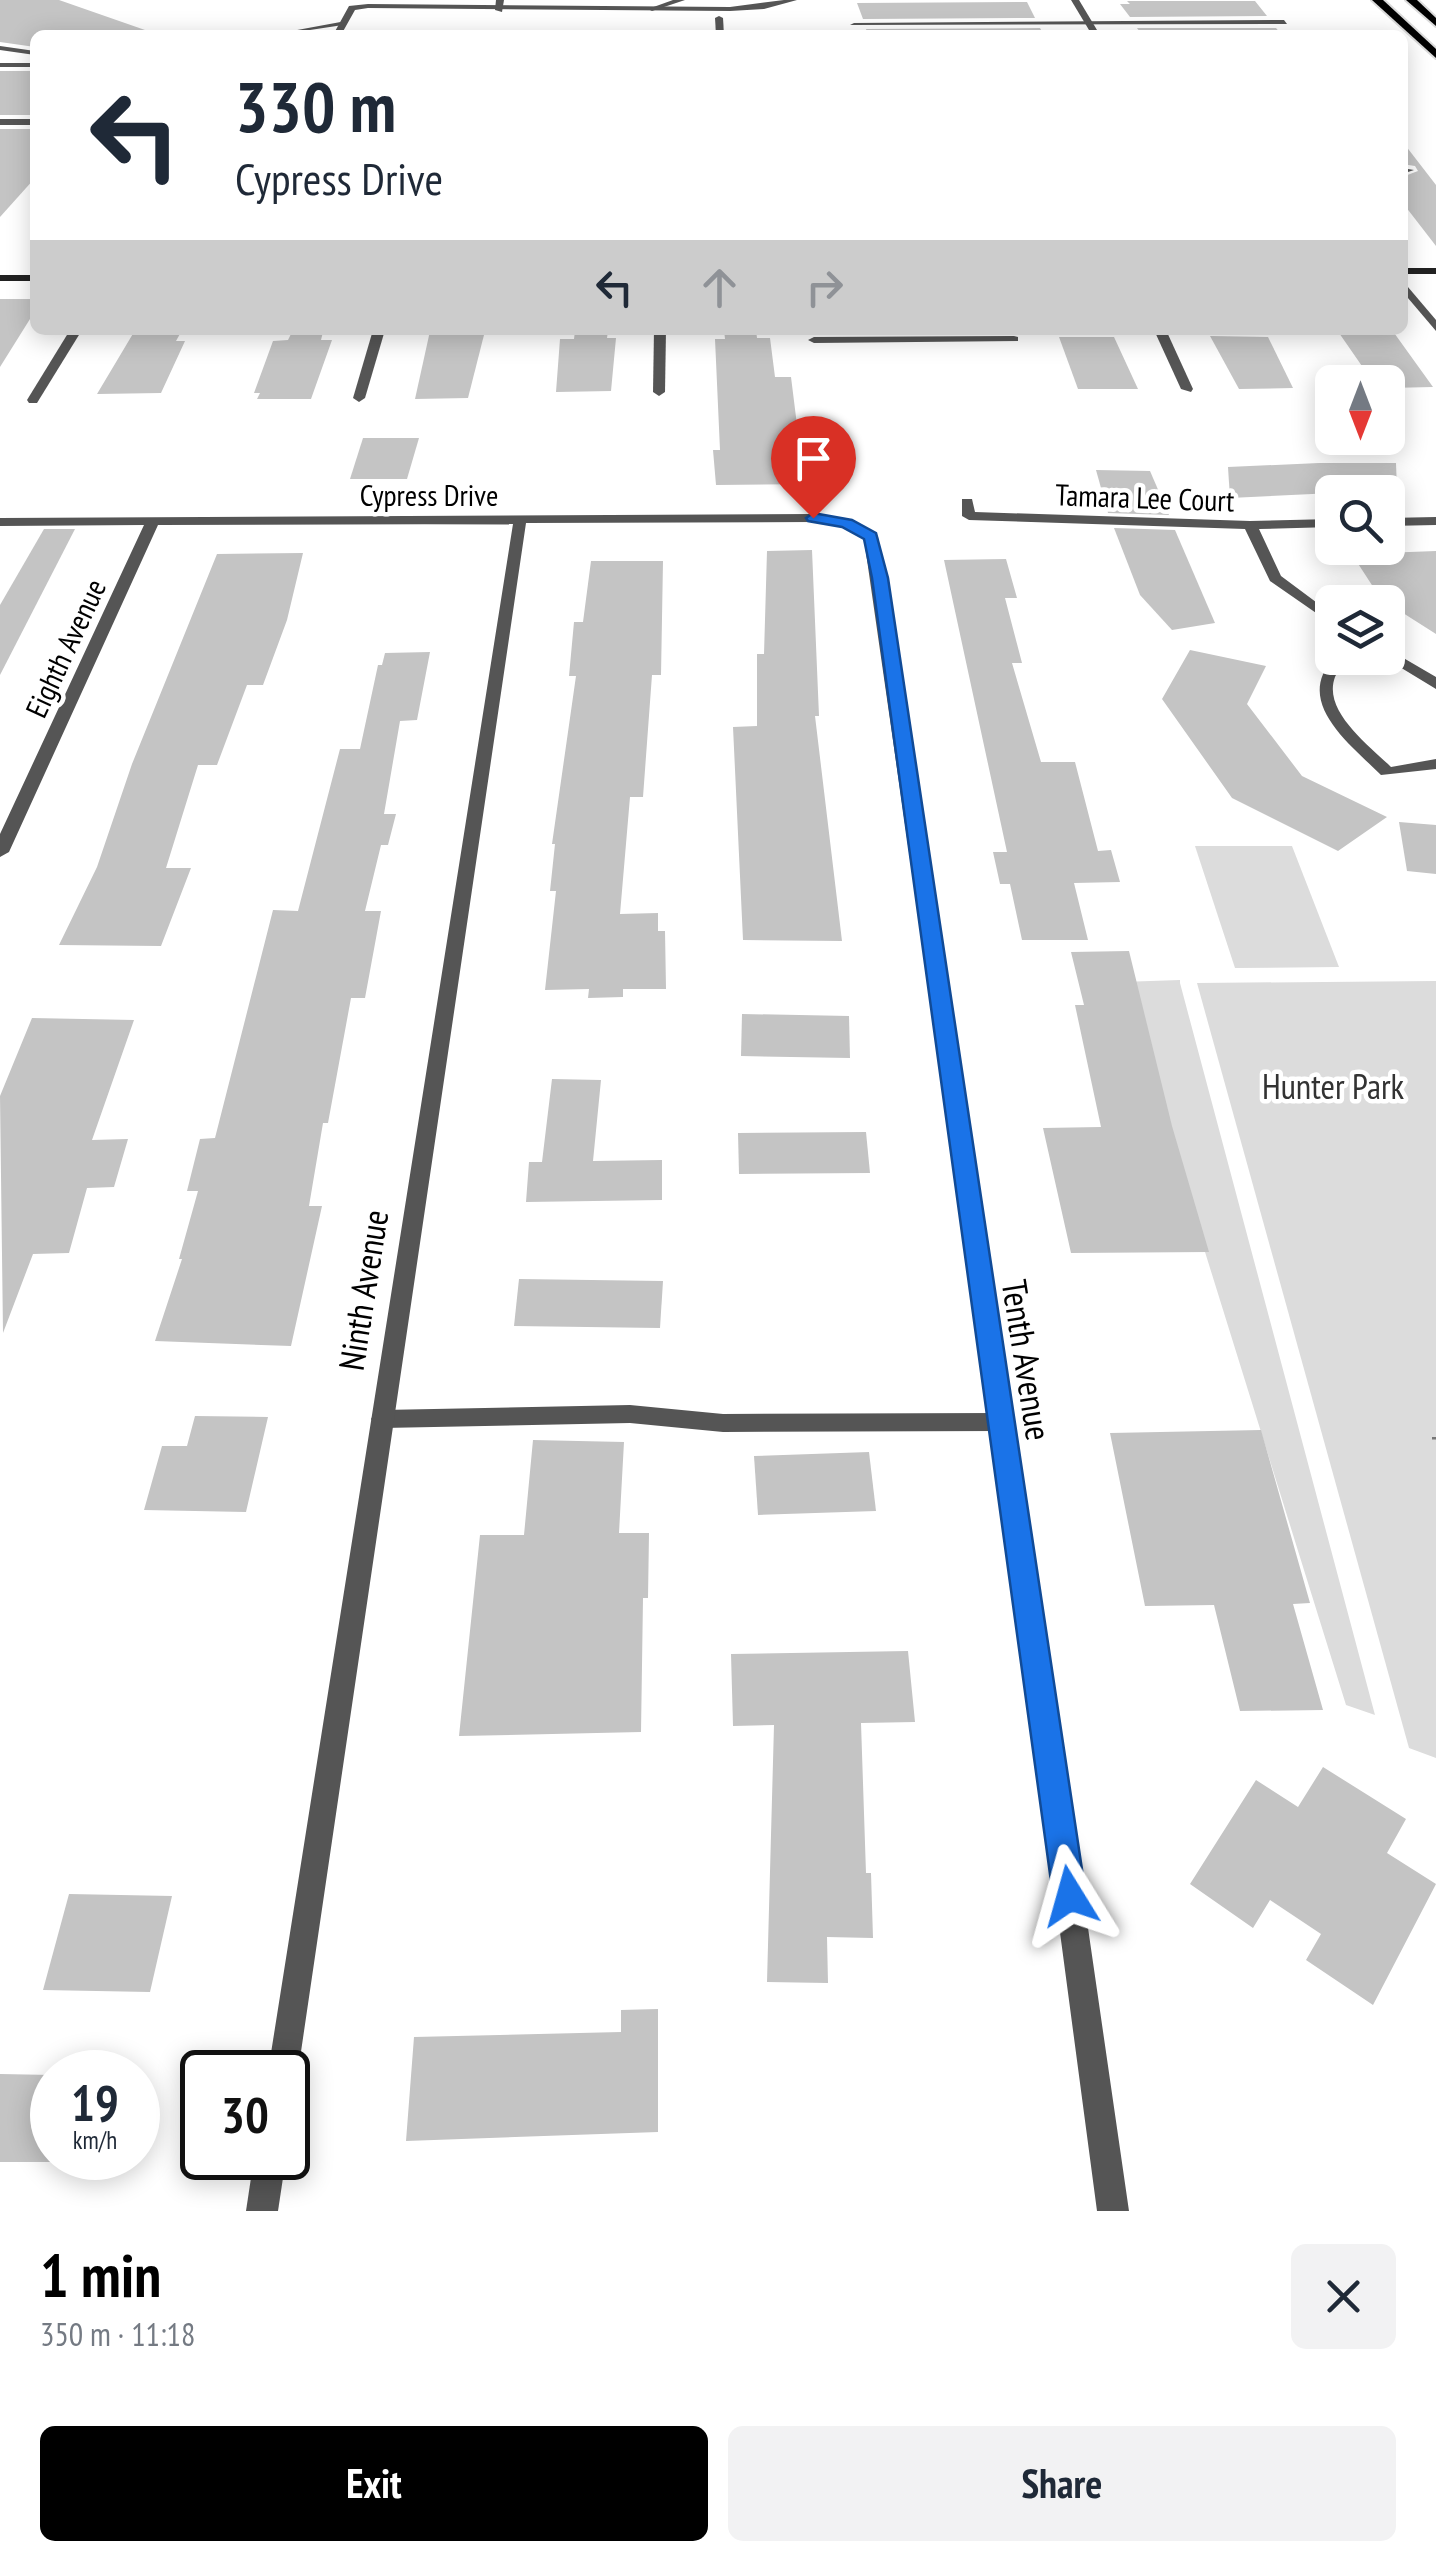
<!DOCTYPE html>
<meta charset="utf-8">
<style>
body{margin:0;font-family:"PT Sans Narrow",sans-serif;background:#f2f2f3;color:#1f2937;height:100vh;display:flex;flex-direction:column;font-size:38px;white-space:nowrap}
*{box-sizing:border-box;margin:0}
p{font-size:32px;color:#747a83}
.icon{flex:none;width:55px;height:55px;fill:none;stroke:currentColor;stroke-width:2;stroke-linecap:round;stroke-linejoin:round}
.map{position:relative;height:2211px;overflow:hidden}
.panel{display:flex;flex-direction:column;background:#fff;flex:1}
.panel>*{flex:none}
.hud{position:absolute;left:30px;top:30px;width:1378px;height:305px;border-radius:15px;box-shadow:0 5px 25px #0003;background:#fff;color:#1f2937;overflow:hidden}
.needle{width:65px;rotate:180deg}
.buttons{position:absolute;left:1315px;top:365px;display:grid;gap:20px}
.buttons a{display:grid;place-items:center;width:90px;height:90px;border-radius:15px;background:#fff;box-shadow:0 5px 25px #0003;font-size:50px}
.speed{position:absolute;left:30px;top:2050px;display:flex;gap:20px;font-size:50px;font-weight:700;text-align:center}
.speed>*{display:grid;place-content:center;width:130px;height:130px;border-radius:50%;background:#fff;box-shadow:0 5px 25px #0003;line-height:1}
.speed small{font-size:25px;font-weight:400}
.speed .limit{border:5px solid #111;border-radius:15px;background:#fff;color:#111}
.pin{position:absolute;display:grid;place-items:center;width:85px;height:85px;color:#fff;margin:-102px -42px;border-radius:50% 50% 50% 0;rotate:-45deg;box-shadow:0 0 10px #0007}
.pin .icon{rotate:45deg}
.me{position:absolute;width:110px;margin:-55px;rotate:352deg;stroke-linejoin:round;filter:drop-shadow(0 0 8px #0008)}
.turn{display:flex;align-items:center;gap:35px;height:210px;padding:0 40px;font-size:45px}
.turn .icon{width:130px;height:130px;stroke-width:2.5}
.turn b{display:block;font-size:70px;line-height:85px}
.lanes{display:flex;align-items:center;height:95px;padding:0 40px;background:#0003;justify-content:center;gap:50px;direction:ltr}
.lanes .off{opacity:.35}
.round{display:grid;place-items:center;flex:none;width:105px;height:105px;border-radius:15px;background:#f2f2f3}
.headline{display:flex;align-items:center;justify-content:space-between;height:170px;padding:0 40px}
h1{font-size:60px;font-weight:700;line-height:75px;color:#000}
.button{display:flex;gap:20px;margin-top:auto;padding:20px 40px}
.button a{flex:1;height:115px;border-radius:15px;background:#000;color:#fff;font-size:40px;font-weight:700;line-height:115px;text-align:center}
.button a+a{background:#f2f2f3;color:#1f2937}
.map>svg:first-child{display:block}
.green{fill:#dcdcdc}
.building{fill:#c4c4c4}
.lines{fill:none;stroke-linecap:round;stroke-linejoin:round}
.primary-casing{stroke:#dbdbdb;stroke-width:4}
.path{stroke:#777;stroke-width:8;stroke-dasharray:2.5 6;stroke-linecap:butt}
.lane{fill:#555;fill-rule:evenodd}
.street{fill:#555;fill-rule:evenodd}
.secondary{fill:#222;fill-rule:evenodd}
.primary{fill:#000;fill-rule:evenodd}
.route{fill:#1a73e8;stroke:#114b97;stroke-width:2.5}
.labels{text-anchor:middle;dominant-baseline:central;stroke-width:9;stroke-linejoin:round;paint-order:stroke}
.far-street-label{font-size:30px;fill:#000;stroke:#fff}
.park-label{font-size:35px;fill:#333;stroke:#fff}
.street-label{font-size:35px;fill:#000;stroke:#fff}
</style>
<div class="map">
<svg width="1436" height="2211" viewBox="0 0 1436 2211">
<rect width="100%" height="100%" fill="#fff"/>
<!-- green -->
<g class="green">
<path d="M1195,846H1292L1339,967L1235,968Z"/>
<path d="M1180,980V983L1375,1715L1346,1705L1121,982Z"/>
<path d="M1436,981V1758L1409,1748L1197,983Z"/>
</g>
<!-- building -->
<g class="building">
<path d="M0,0H59L145,30L144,35H35V47L0,42Z"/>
<path d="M1127,1H1255L1267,16L1130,17L1120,4H1130Z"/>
<path d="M1027,2L1035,18L863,19L857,3Z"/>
<path d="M1040,28L1044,35H868L866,29Z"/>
<path d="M1137,28H1276L1282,35H1142Z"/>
<rect x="0" y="71" width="35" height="44"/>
<path d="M0,129H35V178L0,217Z"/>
<path d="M1402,141L1436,185V246L1402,202V177L1418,171L1415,166L1402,164Z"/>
<path d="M0,299H35V311L0,367Z"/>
<path d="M724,330H756L757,338H770L775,377H791L800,449L821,448L826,484L716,485L713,450H720L715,339H725Z"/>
<path d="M1337,330H1392L1433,387L1388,388V382H1373Z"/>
<path d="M430,331H485L468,398L415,399Z"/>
<path d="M575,331H608L607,338H616L611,391L556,392L560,339H574Z"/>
<path d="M134,332H181L176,341H185L161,393L97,394Z"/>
<path d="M292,332H323L321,340H332L311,399H257L260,393H254L273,341L288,340Z"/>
<path d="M1210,336L1268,337L1293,388L1239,389Z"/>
<path d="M1059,337H1114L1138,389H1078Z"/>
<path d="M363,438H419L407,479H350Z"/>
<path d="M1319,463H1396L1397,490L1230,498L1228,467Z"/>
<path d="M1096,470L1150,471L1169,515L1108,513Z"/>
<path d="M1114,528L1175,530L1215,623L1172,630L1140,595Z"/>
<path d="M44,529H75L0,675V605Z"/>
<path d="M812,550L819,716H815L842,941L743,940L733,727L757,726V654H764L767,551Z"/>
<path d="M1436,551V634L1381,599L1355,559L1387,558L1383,553Z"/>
<path d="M303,553L287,620L263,685H247L217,765H198L166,868H191L161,946L59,945L97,867L132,764L217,554Z"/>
<path d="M1006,559L1017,598H1005L1022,663H1012L1041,762H1075L1098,851L1111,850L1120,882L1074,883L1088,940H1022L1010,884H1000L993,852H1007L944,560Z"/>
<path d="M591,561H663L661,675H652L643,797H630L620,914L658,913V931H665L666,989H623V997L588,998L589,989L545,990L556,891H550L555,844H552L576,676H569L574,622H583Z"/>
<path d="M1190,650L1266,666L1247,704L1302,776L1387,817L1338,851L1232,798L1162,699Z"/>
<path d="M430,652L417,720L400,721L384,814H396L388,845H381L365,911H381L365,998H351L328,1123H323L309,1206H322L291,1346L155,1341L182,1259H179L198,1191H187L200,1139L215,1138L273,910L298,911L340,749H360L378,665H382L385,653Z"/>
<path d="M1399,822L1436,825V874L1407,871Z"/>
<path d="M1129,951L1172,1126L1209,1252L1071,1253L1043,1128L1101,1127L1075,1005H1084L1071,952Z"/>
<path d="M742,1014L849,1016L850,1058L741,1056Z"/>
<path d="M32,1018L134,1020L92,1140L128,1139L114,1187L87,1188L69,1253L33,1254L3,1333L0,1096Z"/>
<path d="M552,1079L601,1080L593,1161L662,1160V1200L526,1202L529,1162H542Z"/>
<path d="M866,1132L870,1173L739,1174L738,1133Z"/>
<path d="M519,1279L663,1281L660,1328L514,1326Z"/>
<path d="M195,1416L268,1417L246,1512L144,1510L162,1446H187Z"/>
<path d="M1261,1430L1310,1603L1293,1604L1323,1710L1240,1711L1214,1605L1145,1606L1110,1433Z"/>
<path d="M533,1440L624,1442L619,1533H649L648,1598H643L641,1732L459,1736L480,1535H524Z"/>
<path d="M869,1452L876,1511L758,1515L754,1456Z"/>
<path d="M908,1651L915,1722L861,1723L866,1873H871L873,1938L827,1937L828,1983L767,1982L774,1725L733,1726L731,1654Z"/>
<path d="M1323,1767L1406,1819L1387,1853L1436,1884L1373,2005L1306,1960L1321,1934L1270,1900L1253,1928L1190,1884L1256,1780L1298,1807Z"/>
<path d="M69,1894L172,1896L150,1992L43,1990Z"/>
<path d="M658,2009V2132L406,2141L414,2037L621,2032V2010Z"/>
<path d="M0,2074L52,2075V2162H0Z"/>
</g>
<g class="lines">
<!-- primary casing -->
<g class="primary-casing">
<g id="primary">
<path d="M1372,0H1383L1436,49V58Z"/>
<path d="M1406,0H1417L1436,18V26Z"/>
</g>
</g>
<!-- path -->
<path class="path" d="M1436,1437V1441"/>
<!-- lane -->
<g class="lane">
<path d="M496,0H504L502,12L495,10Z"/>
<path d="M673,0H685L652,11L648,9Z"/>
<path d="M719,16L723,18L724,35H716L715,18Z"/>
<path d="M1284,20L1287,24L850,25L854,23Z"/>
<path d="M346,21L343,25L277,35L281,33Z"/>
<path d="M0,46L35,51V55L0,50Z"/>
<path d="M1402,168L1414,170L1402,174Z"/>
<path d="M1402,280L1436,320V331L1402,291Z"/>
<path d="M70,330H82L37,403H29L27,400Z"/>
<path d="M373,330H385L365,398L359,402L353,398Z"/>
<path d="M654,330H666L665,392L659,396L653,392Z"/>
<path d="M1154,330H1166L1193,389L1191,392L1181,389Z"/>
<path d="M1014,336L1018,337V341L814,343L808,340L814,337Z"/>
<path d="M630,1405L723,1414L1000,1413L1008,1415L1012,1422L1008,1429L1000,1431L723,1432L630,1423L383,1428L375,1426L371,1419L375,1412L383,1410Z"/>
</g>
<!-- street -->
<g class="street">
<path d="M784,0H797L764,9L730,11L368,8L355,10L341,35H333L349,6L368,4L730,7Z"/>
<path d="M1071,0H1079L1100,35H1092Z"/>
<rect x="0" y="63" width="35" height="4"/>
<rect x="0" y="119" width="35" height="6"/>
<path d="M962,499H972L975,512L1250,521L1332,519V527L1259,529L1281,576L1332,614V624L1270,581L1245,529L969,520L962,516Z"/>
<path d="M813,514L851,520L878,537L1032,1541L1129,2211H1097L1008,1541L864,539L842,526L813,522L526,523L298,2072L294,2083L288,2086V2072H268L513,524L158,525L9,852L0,857V834L144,525L0,526V518Z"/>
<path d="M1436,517V525L1388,526V518Z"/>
<path d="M1388,649L1436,677V689L1385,658H1388Z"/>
<path d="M1334,658H1349C1345,664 1338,670 1335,677C1322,711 1370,746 1391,767L1436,759V769L1381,775C1350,744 1293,702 1334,658Z"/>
<path d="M254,2158H286L278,2211H246Z"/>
</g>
<!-- secondary -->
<g class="secondary">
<rect x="1402" y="268" width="34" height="6"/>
<rect x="0" y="275" width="35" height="6"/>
</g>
<!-- primary -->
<use href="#primary" class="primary"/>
</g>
<!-- route -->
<path class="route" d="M813,513L852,520L876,533L888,578L1086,1896L1081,1907L1070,1912L1058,1907L1053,1896L872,578L864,539L842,527L808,521L806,518Z"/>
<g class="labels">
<!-- far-street labels -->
<g class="far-street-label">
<text x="429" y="494">Cypress Drive</text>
<text transform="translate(1145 497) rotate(2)">Tamara Lee Court</text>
<text transform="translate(65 648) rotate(-65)">Eighth Avenue</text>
</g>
<!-- park labels -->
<g class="park-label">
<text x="1333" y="1086">Hunter Park</text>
</g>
<!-- street labels -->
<g class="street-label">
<text transform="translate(363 1290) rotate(-81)">Ninth Avenue</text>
<text transform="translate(1027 1360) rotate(81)">Tenth Avenue</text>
</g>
</g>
</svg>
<div class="buttons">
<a><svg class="needle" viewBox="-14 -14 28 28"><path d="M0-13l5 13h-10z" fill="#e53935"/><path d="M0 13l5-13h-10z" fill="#747a83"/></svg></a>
<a><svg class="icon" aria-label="search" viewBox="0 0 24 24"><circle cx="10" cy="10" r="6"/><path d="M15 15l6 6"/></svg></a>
<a><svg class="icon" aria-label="layers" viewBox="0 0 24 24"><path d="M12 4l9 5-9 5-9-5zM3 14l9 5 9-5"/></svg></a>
</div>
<div class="speed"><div>19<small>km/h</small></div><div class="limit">30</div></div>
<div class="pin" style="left:813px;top:518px;background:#d93025"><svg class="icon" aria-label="arrive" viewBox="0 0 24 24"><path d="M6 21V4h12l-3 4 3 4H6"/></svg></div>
<svg class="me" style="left:1070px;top:1896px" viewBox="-20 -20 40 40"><path d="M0-17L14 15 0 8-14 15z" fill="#1a73e8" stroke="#fff" stroke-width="4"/></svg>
<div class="hud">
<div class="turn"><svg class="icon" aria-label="left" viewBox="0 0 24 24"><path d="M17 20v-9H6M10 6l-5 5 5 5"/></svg><div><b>330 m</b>Cypress Drive</div></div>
<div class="lanes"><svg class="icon" aria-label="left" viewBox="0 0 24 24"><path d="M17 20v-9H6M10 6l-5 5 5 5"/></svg><svg class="icon off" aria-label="ahead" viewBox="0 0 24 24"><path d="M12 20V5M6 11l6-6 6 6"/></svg><svg class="icon off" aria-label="right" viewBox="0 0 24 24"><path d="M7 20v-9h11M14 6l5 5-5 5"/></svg></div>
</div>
</div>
<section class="panel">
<div class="headline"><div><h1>1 min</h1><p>350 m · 11:18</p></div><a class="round"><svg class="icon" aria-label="close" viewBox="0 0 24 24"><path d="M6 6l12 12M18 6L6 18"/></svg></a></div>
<div class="button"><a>Exit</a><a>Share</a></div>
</section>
